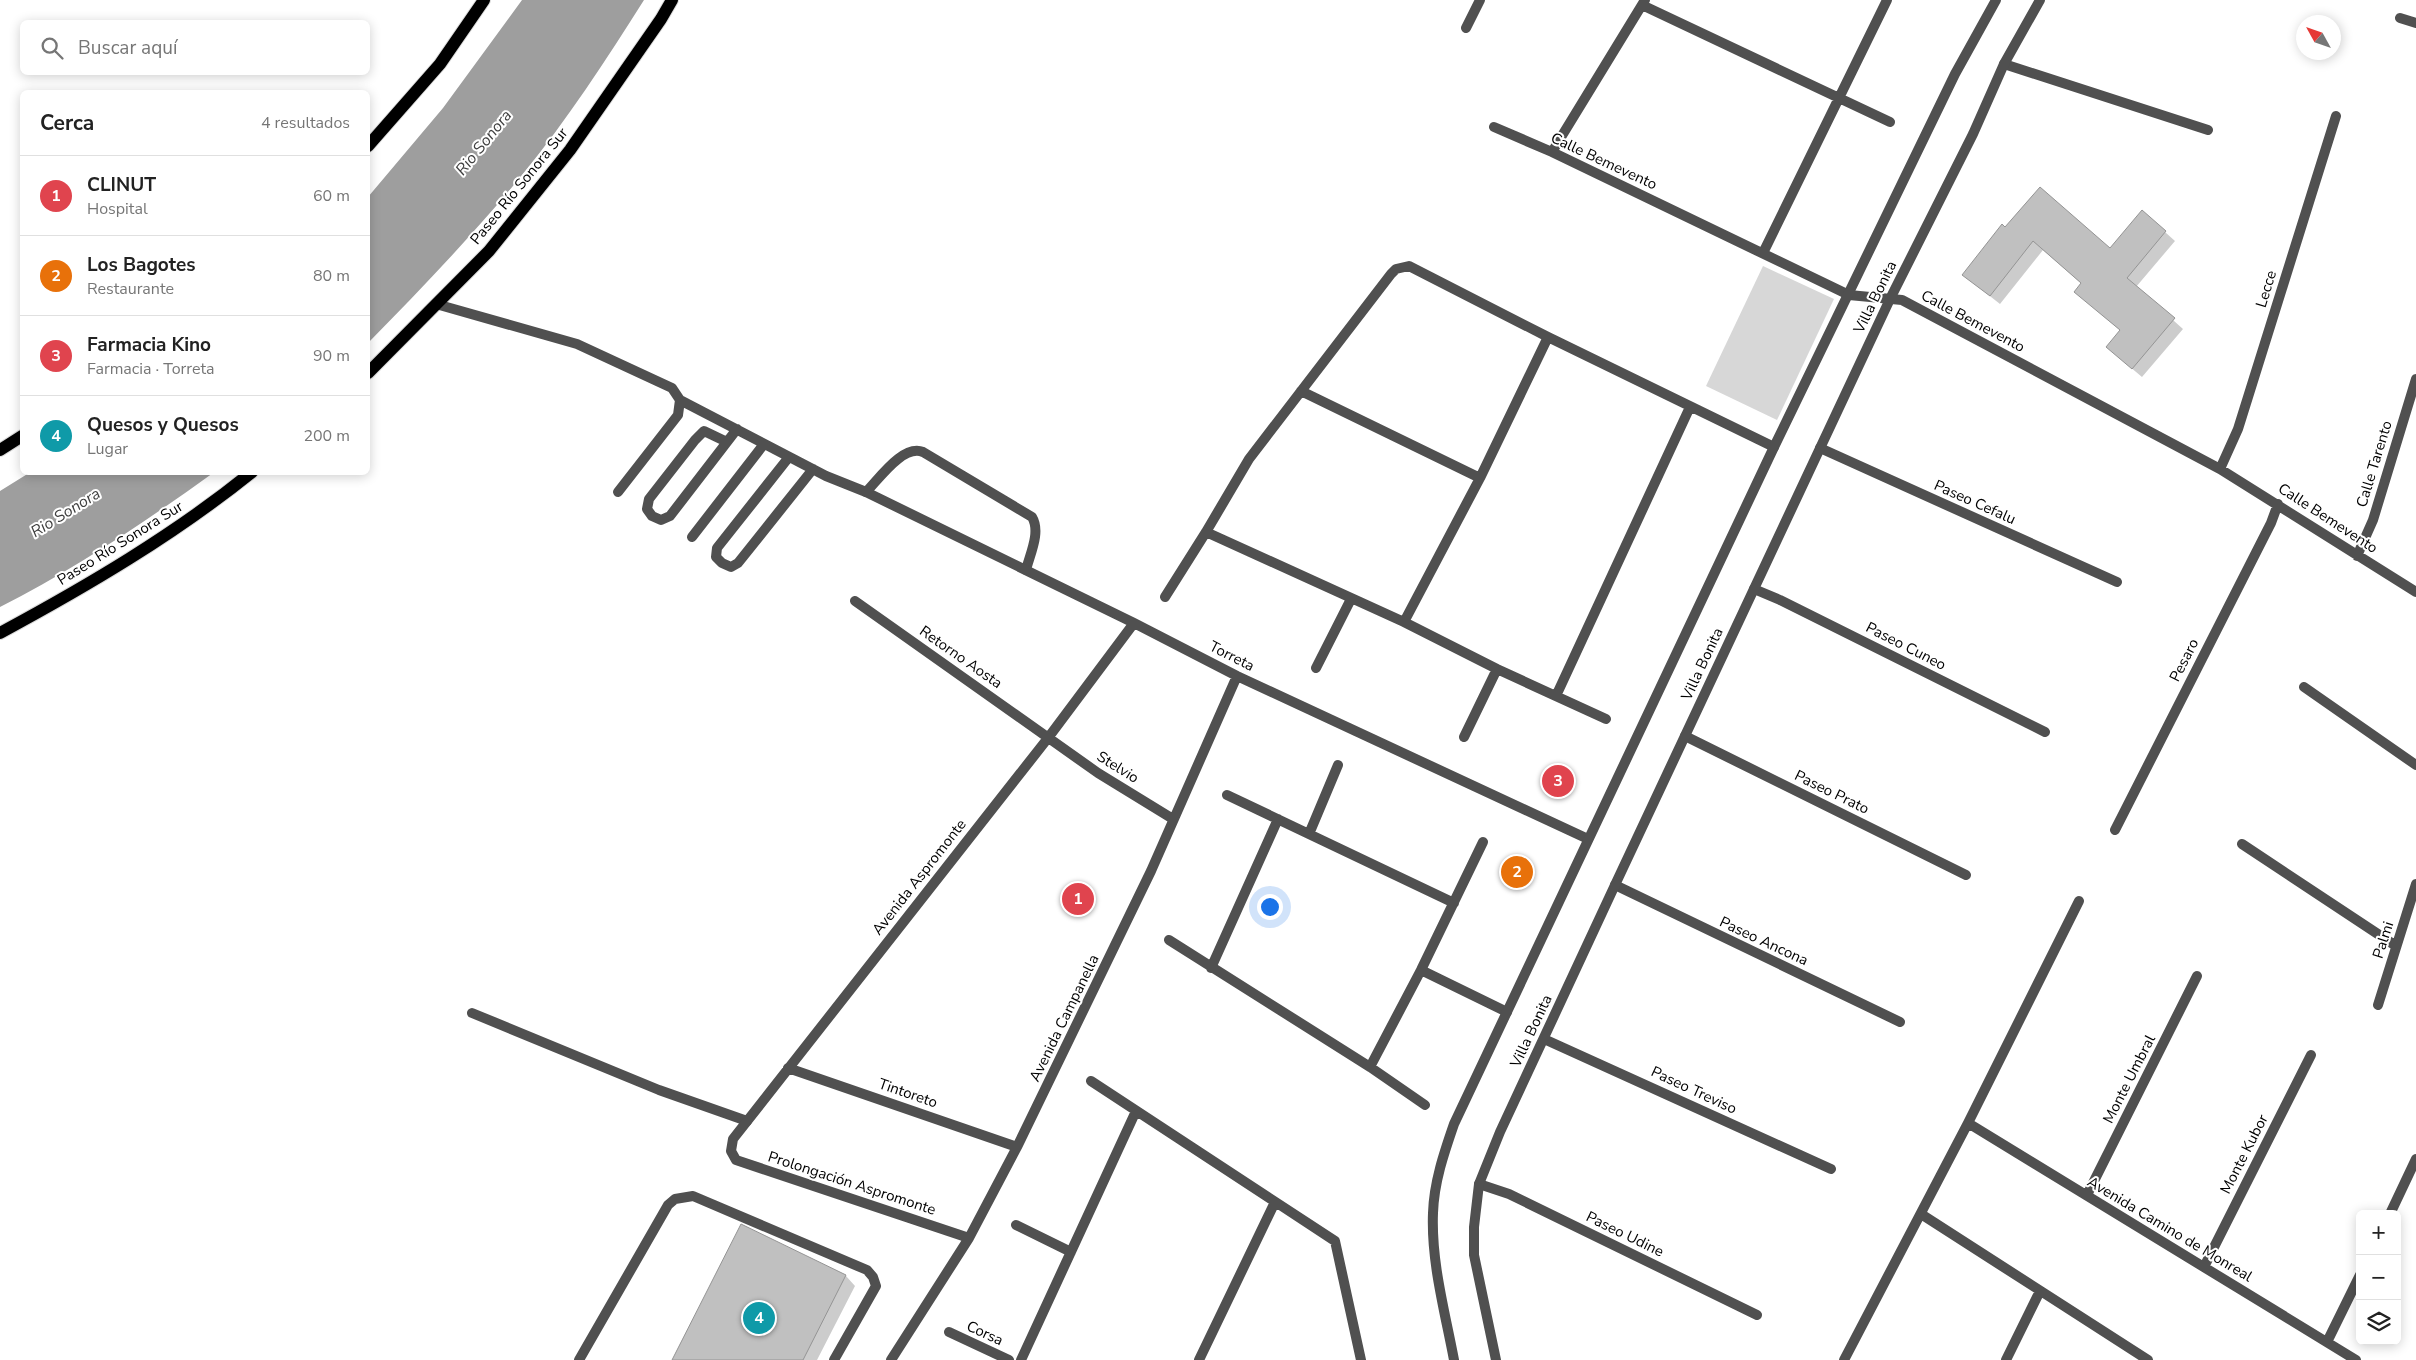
<!DOCTYPE html>
<html lang="es">
<head>
<meta charset="utf-8">
<style>
  body { margin:0; font-family:"Nunito Sans",sans-serif; background:#f2f2f2; color:#222 }
  .controls { position:absolute; right:15px; bottom:15px; display:grid; overflow:hidden; border-radius:8px; box-shadow:0 2px 12px #0003 }
  .controls button { width:45px; height:45px; display:grid; place-items:center; padding:0; border:0; border-bottom:1px solid #e0e0e0; background:#fff; color:#222; font:25px sans-serif }
  .compass { position:absolute; left:2296px; top:15px; width:45px; height:45px; border-radius:50%; background:#fff; box-shadow:0 2px 12px #0003; rotate:310deg }
  .you { position:absolute; left:1269px; top:906px; width:18px; height:18px; margin:-12px; border:4px solid #fff; border-radius:50%; background:#1a73e8; box-shadow:0 0 0 8px #1a73e833 }
  .badge { display:grid; place-items:center; width:32px; height:32px; border-radius:50%; background:#2563eb; color:#fff; font-size:16px; font-weight:700 }
  .pin { position:absolute; translate:-50% -50%; border:2px solid #fff; box-shadow:0 1px 5px #0006 }
  .list { margin:0; padding:0; list-style:none }
  h2 { display:flex; justify-content:space-between; align-items:center; height:65px; margin:0; padding:0 20px; font-size:21px }
  h2 small { font-size:16px; font-weight:400; color:#767676 }
  .list li { display:grid; grid-template-columns:32px 1fr auto; gap:15px; align-items:center; box-sizing:border-box; height:80px; padding:0 20px; border-top:1px solid #e0e0e0 }
  .list b { display:block; font-size:19px; white-space:nowrap }
  .list p { margin:0; font-size:16px; white-space:nowrap; color:#767676 }
  .list em { font-size:16px; font-style:normal; color:#767676 }
  .icon { flex:none; width:28px; height:28px; fill:none; stroke:currentColor; stroke-width:2; stroke-linecap:round; stroke-linejoin:round }
  .map { position:relative; flex:none; width:2416px; height:1360px; overflow:hidden }
  .search { position:absolute; background:#fff; box-shadow:0 2px 12px #0003; left:20px; top:20px; width:350px; height:55px; display:flex; align-items:center; gap:12px; box-sizing:border-box; padding:0 18px; border-radius:8px; color:#767676; font-size:19px }
  .panel { position:absolute; background:#fff; box-shadow:0 2px 12px #0003; left:20px; top:90px; width:350px; height:385px; border-radius:8px }
  .map>svg:first-child { display:block }
  .green { fill:#d7d7d7 }
  .water { fill:#9e9e9e }
  .shadow { fill:#0003 }
  .building { fill:#c0c0c0; stroke:#949494 }
  .lines { fill:none; stroke-linecap:round; stroke-linejoin:round }
  .primary-casing { stroke:#dbdbdb; stroke-width:14 }
  .service { stroke:#505050; stroke-width:10 }
  .minor { stroke:#505050; stroke-width:10 }
  .tertiary { stroke:#505050; stroke-width:10 }
  .primary { stroke:#000; stroke-width:12 }
  .labels { text-anchor:middle; stroke-width:4; stroke-linejoin:round; paint-order:stroke }
  .street-label { font-size:15px; fill:#000; stroke:#fff }
  .water-label { font-size:16px; font-style:italic; fill:#3f3f3f; stroke:#fff }
</style>
</head>
<body>
<div class="map">
<svg width="2416" height="1360" viewBox="0 0 2416 1360">
  <rect width="100%" height="100%" fill="#fff"/>
  <!-- green -->
  <path class="green" d="M1763,266L1834,299L1777,420L1706,386Z"/>
  <!-- water -->
  <path class="water" d="M522,0H644C606,60 567,120 522,175C474,234 421,289 368,343V197L443,108Z
    M29,473V472L213,473C145,522 75,569 0,607V491Z"/>
  <!-- shadow -->
  <path class="shadow" d="M2005,228L2110,250L2165,232L2175,241L2136,287L2183,329L2142,377L2117,356L2121,331L2075,292L2082,284L2043,250L2000,304L1963,275Z
    M1091,895L1094,898L1085,914L1066,903Z
    M742,1226L846,1276L855,1286L817,1360H673Z"/>
  <!-- building -->
  <path class="building" d="M2040,187L2110,248L2142,210L2166,231L2127,278L2175,318L2132,369L2106,347L2120,330L2074,292L2081,283L2033,241L1990,296L1962,275L2002,224L2005,227Z
    M1074,885L1092,894L1082,912L1065,903Z
    M741,1224L846,1275L803,1360H672Z"/>
  <g class="lines">
    <!-- primary casing -->
    <g class="primary-casing">
      <path id="primary" d="M368,146L440,64L484,0
        M368,373L489,251L570,150L661,19L672,0
        M0,450L22,436
        M0,633C87,586 174,535 252,472"/>
    </g>
    <!-- service -->
    <path class="service" d="M436,304L577,344L672,388L680,400L678,415L618,492
      M680,400L826,476L866,492C879,479 903,444 923,452L1032,517C1041,532 1030,554 1026,570
      M727,442L704,431L695,440L649,499L647,509L652,516L661,520L670,516L737,429
      M789,457L717,548L716,557L722,563L731,567L738,563L813,469
      M692,537L764,444
      M472,1013L659,1090L747,1121
      M579,1360L668,1205L675,1199L693,1196L867,1270L873,1277L876,1286L834,1360"/>
    <!-- minor -->
    <path class="minor" d="M1642,5L1890,122
      M2400,18L2416,23
      M1466,28L1480,0
      M2004,64L2208,130
      M1494,127L1552,152L1849,295L1902,300L2220,469L2416,592
      M1552,152L1645,0
      M1763,253L1887,0
      M1301,391L1480,478
      M1820,448L2117,582
      M2220,469L2238,429L2336,116
      M866,492L1134,623L1237,676L1588,839
      M1206,532L1404,622L1497,669L1606,719
      M2357,556L2373,520L2416,379
      M1754,589L1780,600L2045,732
      M1165,597L1206,532L1249,459L1391,274L1396,269L1409,266L1548,337L1774,447
      M855,601L1098,773L1173,819
      M1404,622L1480,478L1548,337
      M1316,668L1351,599
      M2304,687L2416,765
      M1556,696L1690,407
      M1685,736L1966,875
      M1464,737L1497,669
      M1227,795L1454,903
      M2115,830L2271,523L2278,504
      M1309,834L1338,765
      M2242,844L2396,946
      M1615,885L1900,1022
      M1169,940L1370,1067L1425,1105
      M1211,968L1278,819
      M1421,970L1507,1012
      M2378,1005L2416,884
      M1544,1039L1831,1169
      M1370,1067L1421,970L1483,842
      M788,1068L1017,1147
      M1091,1081L1335,1241L1361,1360
      M1968,1123L2356,1360
      M1479,1184L1509,1194L1757,1315
      M2087,1195L2197,976
      M1921,1214L2148,1360
      M2390,1214L2416,1159
      M1016,1225L1071,1252
      M969,1238L736,1160L731,1151L733,1139L1048,738L1134,623
      M2204,1267L2311,1055
      M949,1332L1009,1360
      M2327,1342L2360,1275
      M891,1360L969,1238L1017,1147L1151,871L1237,676
      M1021,1360L1136,1111
      M1199,1360L1275,1202
      M1844,1360L1968,1123L2079,901
      M2006,1360L2040,1291"/>
    <!-- tertiary -->
    <path class="tertiary" d="M1454,1360C1445,1312 1431,1262 1433,1213C1434,1182 1444,1153 1454,1124L1774,447L1955,74L1996,0
      M1496,1360L1474,1255V1227L1479,1184L1500,1132L1615,885L1891,297L1973,134L2004,64L2040,0"/>
    <!-- primary -->
    <use href="#primary" class="primary"/>
  </g>
  <g class="labels">
    <!-- street labels -->
    <g class="street-label">
      <text transform="translate(1604 161) rotate(25)" y="5">Calle Bemevento</text>
      <text transform="translate(519 186) rotate(-51)" y="5">Paseo Río Sonora Sur</text>
      <text transform="translate(2266 289) rotate(-73)" y="5">Lecce</text>
      <text transform="translate(1875 297) rotate(-64)" y="5">Villa Bonita</text>
      <text transform="translate(1973 321) rotate(28)" y="5">Calle Bemevento</text>
      <text transform="translate(2374 464) rotate(-73)" y="5">Calle Tarento</text>
      <text transform="translate(1975 502) rotate(24)" y="5">Paseo Cefalu</text>
      <text transform="translate(2328 518) rotate(33)" y="5">Calle Bemevento</text>
      <text transform="translate(120 543) rotate(-32)" y="5">Paseo Río Sonora Sur</text>
      <text transform="translate(1906 646) rotate(27)" y="5">Paseo Cuneo</text>
      <text transform="translate(1232 656) rotate(27)" y="5">Torreta</text>
      <text transform="translate(961 657) rotate(35)" y="5">Retorno Aosta</text>
      <text transform="translate(2184 660) rotate(-63)" y="5">Pesaro</text>
      <text transform="translate(1702 664) rotate(-65)" y="5">Villa Bonita</text>
      <text transform="translate(1118 767) rotate(32)" y="5">Stelvio</text>
      <text transform="translate(1832 792) rotate(26)" y="5">Paseo Prato</text>
      <text transform="translate(919 877) rotate(-52)" y="5">Avenida Aspromonte</text>
      <text transform="translate(2383 940) rotate(-72)" y="5">Palmi</text>
      <text transform="translate(1764 941) rotate(25)" y="5">Paseo Ancona</text>
      <text transform="translate(1064 1018) rotate(-64)" y="5">Avenida Campanella</text>
      <text transform="translate(1531 1031) rotate(-65)" y="5">Villa Bonita</text>
      <text transform="translate(2129 1079) rotate(-63)" y="5">Monte Umbral</text>
      <text transform="translate(1694 1090) rotate(25)" y="5">Paseo Treviso</text>
      <text transform="translate(908 1093) rotate(19)" y="5">Tintoreto</text>
      <text transform="translate(2244 1154) rotate(-63)" y="5">Monte Kubor</text>
      <text transform="translate(852 1183) rotate(18)" y="5">Prolongación Aspromonte</text>
      <text transform="translate(2170 1229) rotate(31)" y="5">Avenida Camino de Monreal</text>
      <text transform="translate(1625 1234) rotate(26)" y="5">Paseo Udine</text>
      <text transform="translate(985 1333) rotate(25)" y="5">Corsa</text>
    </g>
    <!-- water labels -->
    <g class="water-label">
      <text transform="translate(483 142) rotate(-51)" y="6">Rio Sonora</text>
      <text transform="translate(65 512) rotate(-32)" y="6">Rio Sonora</text>
    </g>
  </g>
</svg>
<div class="controls">
<button>+</button>
<button>−</button>
<button><svg class="icon" aria-label="layers" viewBox="0 0 24 24"><path d="M12 4l9 5-9 5-9-5zM3 14l9 5 9-5"/></svg></button>
</div>
<svg class="compass" viewBox="-18 -18 36 36"><path d="M0-13l5 13h-10z" fill="#e53935"/><path d="M0 13l5-13h-10z" fill="#767676"/></svg>
<div class="you"></div>
<div class="pin badge" style="left:1078px;top:899px;background:#e0444e">1</div>
<div class="pin badge" style="left:1517px;top:872px;background:#e8710a">2</div>
<div class="pin badge" style="left:1558px;top:781px;background:#e0444e">3</div>
<div class="pin badge" style="left:759px;top:1318px;background:#0f9aa8">4</div>
<div class="search"><svg class="icon" aria-label="search" viewBox="0 0 24 24"><circle cx="10" cy="10" r="6"/><path d="M15 15l6 6"/></svg>Buscar aquí</div>
<section class="panel">
<h2>Cerca<small>4 resultados</small></h2>
<ul class="list">
<li><span class="badge" style="background:#e0444e">1</span><div><b>CLINUT</b><p>Hospital</p></div><em>60 m</em></li>
<li><span class="badge" style="background:#e8710a">2</span><div><b>Los Bagotes</b><p>Restaurante</p></div><em>80 m</em></li>
<li><span class="badge" style="background:#e0444e">3</span><div><b>Farmacia Kino</b><p>Farmacia · Torreta</p></div><em>90 m</em></li>
<li><span class="badge" style="background:#0f9aa8">4</span><div><b>Quesos y Quesos</b><p>Lugar</p></div><em>200 m</em></li>
</ul>
</section>
</div>
</body>
</html>
